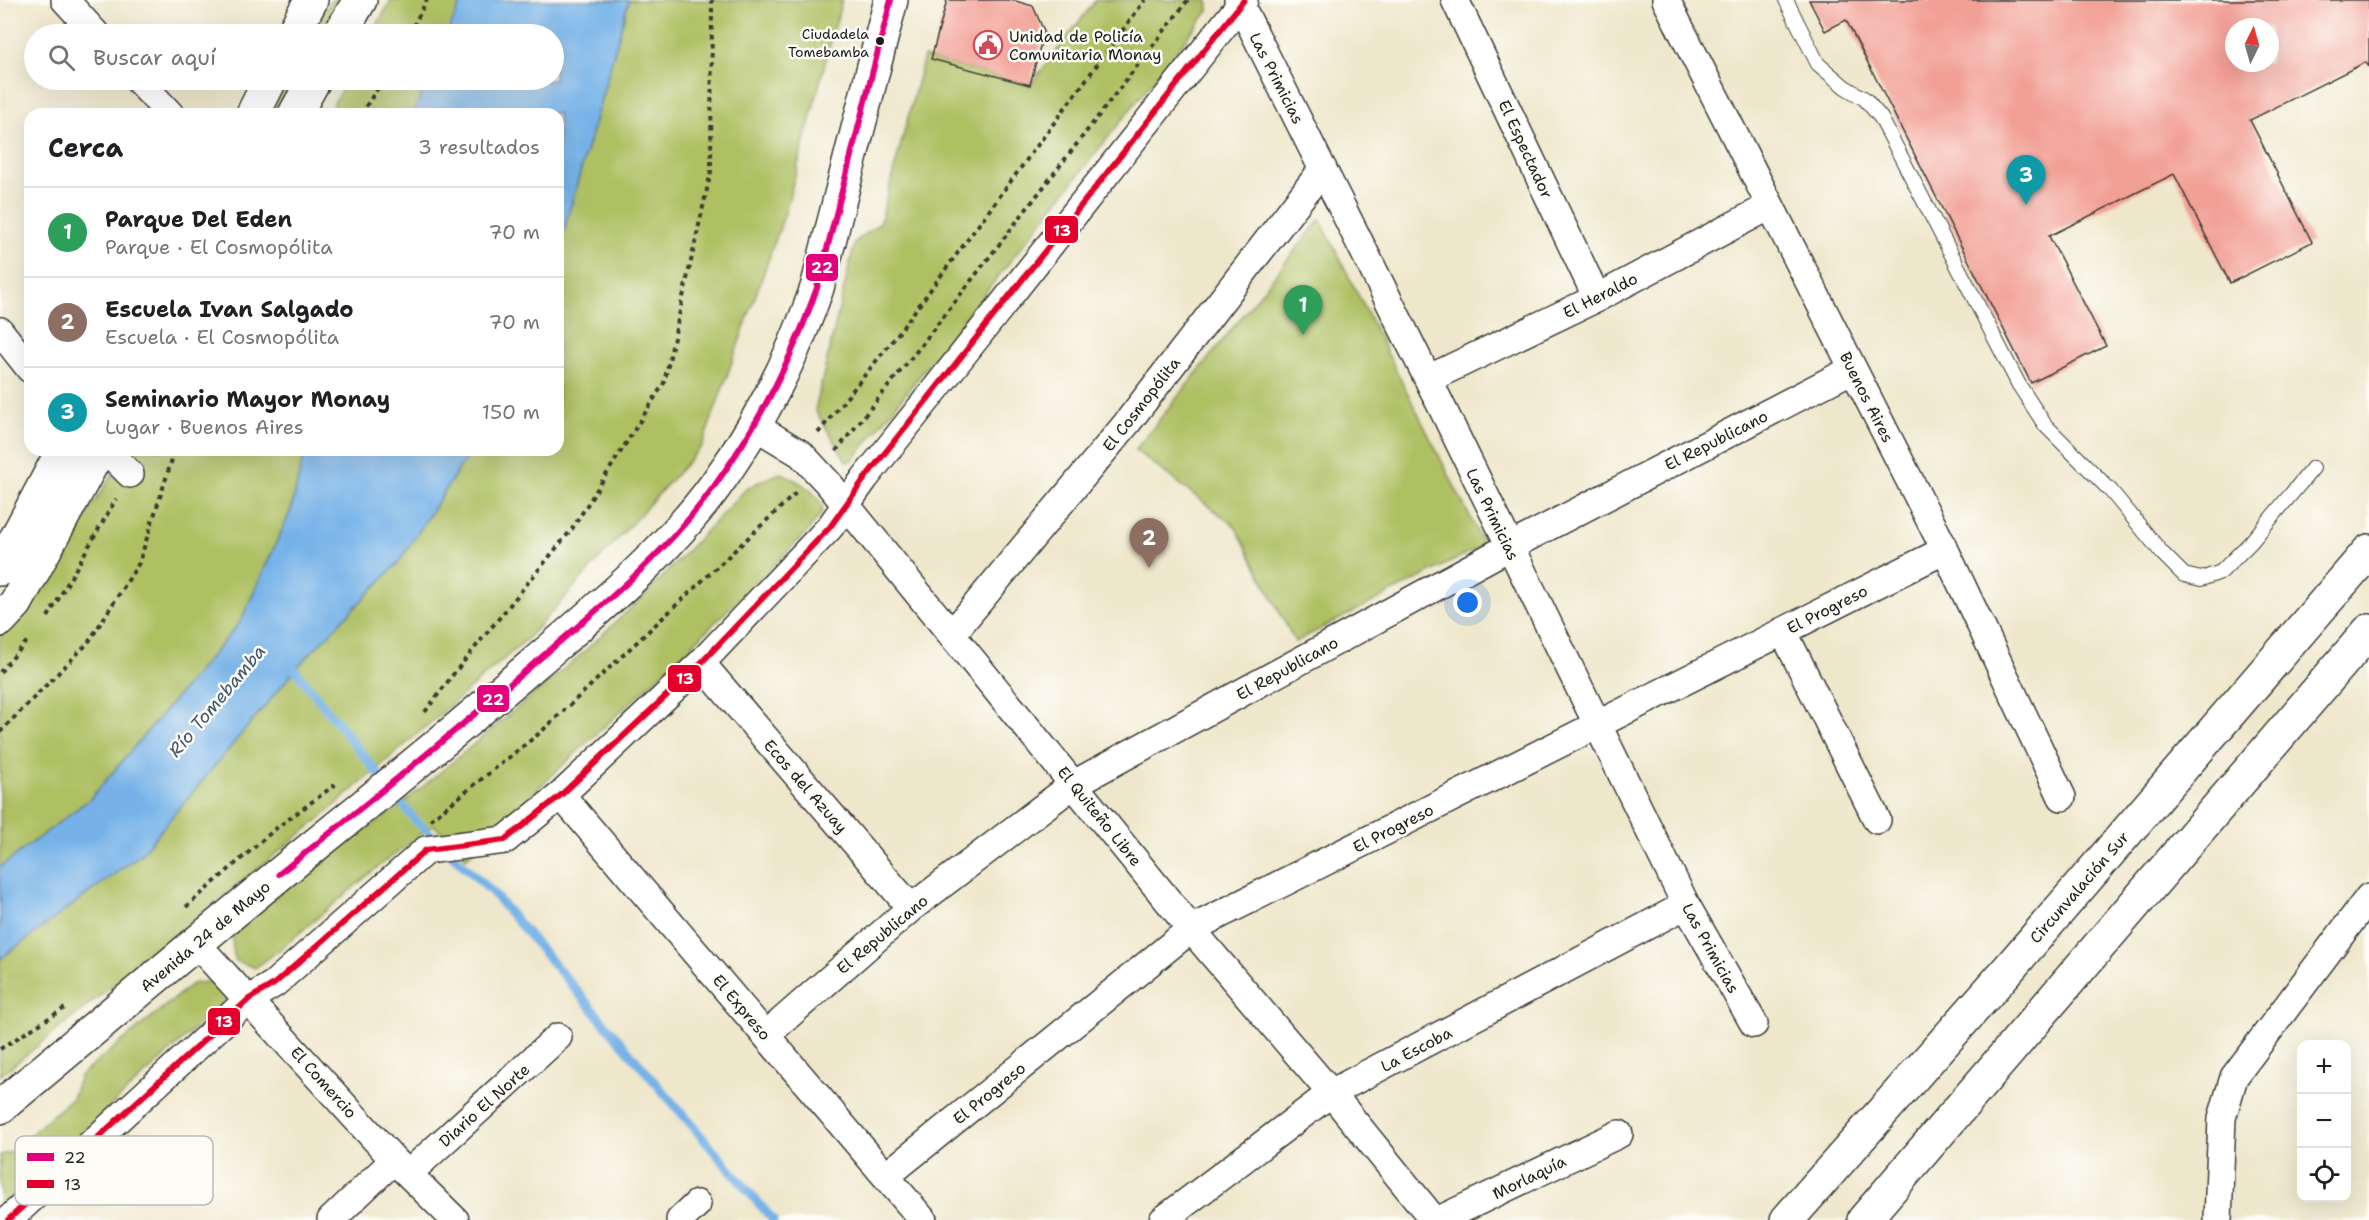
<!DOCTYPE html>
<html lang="es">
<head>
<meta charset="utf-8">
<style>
  body { margin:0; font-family:"Shantell Sans",sans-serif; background:#f6f6f6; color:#202124 }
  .controls { position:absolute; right:18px; bottom:18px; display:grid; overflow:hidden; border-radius:12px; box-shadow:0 6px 24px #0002 }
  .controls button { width:54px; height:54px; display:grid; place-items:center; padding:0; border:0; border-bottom:2px solid #e0e0e0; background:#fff; color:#202124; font:30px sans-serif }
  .compass { position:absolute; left:2225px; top:18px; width:54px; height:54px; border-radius:50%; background:#fff; box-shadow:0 6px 24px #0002; rotate:5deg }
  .you { position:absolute; left:1468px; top:603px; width:21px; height:21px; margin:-15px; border:4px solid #fff; border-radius:50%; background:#1a73e8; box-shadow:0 0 0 9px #1a73e833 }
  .badge { display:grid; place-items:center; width:39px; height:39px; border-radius:50%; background:#d1495b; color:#fff; font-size:20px; font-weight:700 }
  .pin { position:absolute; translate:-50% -50px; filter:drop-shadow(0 2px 3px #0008) }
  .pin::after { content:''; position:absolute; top:32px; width:21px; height:18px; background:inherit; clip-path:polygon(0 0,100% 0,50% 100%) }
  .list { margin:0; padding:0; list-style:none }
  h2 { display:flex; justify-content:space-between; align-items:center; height:78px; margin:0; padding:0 24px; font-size:26px }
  h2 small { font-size:20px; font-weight:400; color:#757577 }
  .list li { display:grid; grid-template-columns:39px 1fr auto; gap:18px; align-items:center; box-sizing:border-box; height:90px; padding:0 24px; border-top:2px solid #e0e0e0 }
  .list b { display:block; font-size:22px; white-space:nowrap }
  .list p { margin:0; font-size:20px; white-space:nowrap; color:#757577 }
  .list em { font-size:20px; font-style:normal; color:#757577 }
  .icon { flex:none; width:33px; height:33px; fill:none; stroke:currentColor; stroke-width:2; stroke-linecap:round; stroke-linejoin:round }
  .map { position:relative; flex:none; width:2369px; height:1220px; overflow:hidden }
  .search { position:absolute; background:#fff; box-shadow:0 6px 24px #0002; left:24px; top:24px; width:540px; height:66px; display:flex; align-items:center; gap:15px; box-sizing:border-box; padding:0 21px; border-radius:33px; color:#757577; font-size:22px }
  .panel { position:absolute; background:#fff; box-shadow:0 6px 24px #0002; left:24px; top:108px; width:540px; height:348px; border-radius:18px }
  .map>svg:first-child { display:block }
  .green { fill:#afc063; stroke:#666e40; stroke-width:1.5 }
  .water { fill:#76b2e8; stroke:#496782; stroke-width:1.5 }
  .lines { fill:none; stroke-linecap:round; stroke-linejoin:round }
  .stream { stroke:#76b2e8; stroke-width:9 }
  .building { fill:#f29f94; fill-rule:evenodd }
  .lane-casing { stroke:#3c3a36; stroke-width:16 }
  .street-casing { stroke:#3c3a36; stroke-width:30 }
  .secondary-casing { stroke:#3c3a36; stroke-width:36 }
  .highway-casing { stroke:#3c3a36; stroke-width:36 }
  .path { stroke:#3c3a36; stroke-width:4; stroke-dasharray:4.5 4.5; stroke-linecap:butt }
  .lane { stroke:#fff; stroke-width:14 }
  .street { stroke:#fff; stroke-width:27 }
  .secondary { stroke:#fff; stroke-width:33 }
  .highway { stroke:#fff; stroke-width:33 }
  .bus-1-casing { stroke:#fdfcf7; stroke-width:10 }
  .bus-2-casing { stroke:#fdfcf7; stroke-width:10 }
  .bus-1 { stroke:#e5007d; stroke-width:6 }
  .bus-2 { stroke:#e4002b; stroke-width:6 }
  .bus-dot { fill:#1c1c1c; stroke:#fdfcf7; stroke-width:2 }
  .labels { text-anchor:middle; stroke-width:5; stroke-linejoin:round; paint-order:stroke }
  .bus-label { font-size:14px; fill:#1c1c1c; stroke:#fdfcf7; text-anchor:end }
  .poi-label { font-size:16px; fill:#1c1c1c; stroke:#fdfcf7; text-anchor:start }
  .street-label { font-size:16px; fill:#1c1c1c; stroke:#fdfcf7 }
  .water-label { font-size:18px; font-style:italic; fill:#40586e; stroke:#fdfcf7 }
  .key { fill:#fdfcf7; stroke:#bab9b5; stroke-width:1.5 }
  .key-label { font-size:16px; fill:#1c1c1c }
  .line-badge { stroke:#fdfcf7; stroke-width:2 }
  .badge-label { font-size:16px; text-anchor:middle; font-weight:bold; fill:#fff }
</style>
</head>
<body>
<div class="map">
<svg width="2369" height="1220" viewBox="0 0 2369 1220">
  <rect width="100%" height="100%" fill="#fdfcf7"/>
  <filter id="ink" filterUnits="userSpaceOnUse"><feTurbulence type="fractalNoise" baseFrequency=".0167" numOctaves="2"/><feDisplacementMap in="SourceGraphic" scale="12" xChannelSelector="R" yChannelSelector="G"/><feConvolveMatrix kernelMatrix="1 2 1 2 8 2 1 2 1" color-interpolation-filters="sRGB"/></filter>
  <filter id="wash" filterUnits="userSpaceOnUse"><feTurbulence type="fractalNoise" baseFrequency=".008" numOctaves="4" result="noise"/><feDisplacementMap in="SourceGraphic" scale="24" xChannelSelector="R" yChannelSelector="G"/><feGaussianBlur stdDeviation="1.35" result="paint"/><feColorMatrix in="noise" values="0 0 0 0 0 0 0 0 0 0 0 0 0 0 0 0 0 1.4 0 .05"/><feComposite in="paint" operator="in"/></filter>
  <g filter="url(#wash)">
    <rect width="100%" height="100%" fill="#efe7cb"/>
    <!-- green -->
    <path class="green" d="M331,0H344L324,34H311Z
      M391,0H462L447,34H372Z
      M629,0H842L785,213L702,446L528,638L318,820L0,1076V959L141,854L300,664L399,562L471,450H558V251Z
      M1096,0H1207L1209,4L1208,11L853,460L847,462L815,410L855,242L880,223L924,57L1030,85Z
      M285,80H299L278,114H265Z
      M347,80H428L413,114H328Z
      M1320,219L1484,545L1295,642L1235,526L1135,450Z
      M128,450H305L291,510L241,621L90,799L0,867V635L25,612Z
      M781,473C793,478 826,496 822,511C820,518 812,525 808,531L684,653L579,750L466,858L434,825L379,866L278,951L255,968L236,961C229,939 232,935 246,918L408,799L577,658L645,595L746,489L760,481Z
      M205,982H213L228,998L0,1208V1155L11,1152L72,1098L80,1076L192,984Z"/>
    <!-- water -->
    <path class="water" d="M462,0H629L558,251V114H413L428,80H554V34H447Z
      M305,450H471L399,562L300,664L141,854L0,959V867L90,799L241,621L291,510Z"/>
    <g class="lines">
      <!-- stream -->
      <path class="stream" d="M288,661L415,820L440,843
        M450,853L492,892L773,1220"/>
    </g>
    <g id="blocks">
      <!-- building -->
      <path class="building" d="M947,0H1012L1033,6L1044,31L1030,85L931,59Z
        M1809,0H2369V67L2366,62L2250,120L2312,242L2230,283L2174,174L2049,236L2106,346L2031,383L1846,20L1825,31ZM2234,27H2270V63H2234Z"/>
    </g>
  </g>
  <g filter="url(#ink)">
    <use href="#blocks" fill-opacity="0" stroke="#3c3a36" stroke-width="1.5"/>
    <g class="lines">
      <!-- lane casing -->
      <g class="lane-casing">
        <path id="lane" d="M1786,0L1818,64L1845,87L1865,99L1881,118L2019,385L2045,425L2111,491L2162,553L2184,575L2201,579L2221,572L2251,542L2313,468"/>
      </g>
      <!-- street casing -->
      <g class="street-casing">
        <path id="street" d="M65,0L96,34
          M1238,0L1428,379L1686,905L1754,1024
          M1455,0L1597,298
          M1666,0L1945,550L2062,797
          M138,80L170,114
          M0,331L30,369
          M1428,379L1597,298L1770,206
          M755,426L801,454L829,484L1191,929L1331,1093L1434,1220
          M106,450L130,474
          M1783,631L1877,820
          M952,634L1127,423L1323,169
          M701,663L911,908
          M561,795L923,1220
          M195,942L394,1160L455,1220
          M766,1035L911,908L1074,784L1509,547L1853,369
          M409,1173L558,1037
          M886,1176L1191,929L1945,550
          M8,1220L249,999L274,984L426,850L505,840L561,795L701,663L830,527L865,478L1244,0
          M331,1220L394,1160
          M680,1220L697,1204
          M1163,1220L1331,1093L1686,905
          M1439,1220L1619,1134
          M2218,1220L2222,1118L2234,1077L2369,897"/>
      </g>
      <!-- secondary casing -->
      <g class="secondary-casing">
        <path id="secondary" d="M293,34L311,0
          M340,34L360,0
          M253,114L270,80
          M295,114L314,80
          M0,569L63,450
          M0,620L16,603L99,450
          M0,1107C103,1022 204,935 308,851C384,790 460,727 535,663C598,609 665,554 715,486C759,425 792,359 817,288L891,0"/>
      </g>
      <!-- highway casing -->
      <g class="highway-casing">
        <path id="highway" d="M1787,1220L2006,972L2369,551
          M1864,1220L2369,631"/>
      </g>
      <!-- path -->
      <path class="path" d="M409,34L427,0
        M361,114L383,80
        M818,433L894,339L1145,0
        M836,451L916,352L1188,0
        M48,617L116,499
        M0,672L29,639
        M425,712L455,672L572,529L664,383L711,171L712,0
        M0,732L88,643L139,563L175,450
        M430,820L541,732L798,491
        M186,907L274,830L336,784
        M0,1049L68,1006"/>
      <!-- lane -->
      <use href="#lane" class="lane"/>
      <!-- street -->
      <use href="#street" class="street"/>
      <!-- secondary -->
      <use href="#secondary" class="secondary"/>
      <!-- highway -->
      <use href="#highway" class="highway"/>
      <!-- bus-1 casing -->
      <g class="bus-1-casing">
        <path id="bus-1" d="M279,874C364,806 449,737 531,666C596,611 666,555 715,485C759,424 792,359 817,288L891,0"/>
      </g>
      <!-- bus-2 casing -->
      <g class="bus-2-casing">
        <path id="bus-2" d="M8,1220L249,999L274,984L426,850L505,840L561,795L701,663L830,527L865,478L1244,0"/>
      </g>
      <!-- bus-1 -->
      <use href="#bus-1" class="bus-1"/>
      <!-- bus-2 -->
      <use href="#bus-2" class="bus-2"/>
    </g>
  </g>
  <!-- icons -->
  <defs>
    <g id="civic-ring" transform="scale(1.5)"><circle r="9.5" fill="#fdfcf7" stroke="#d1495b" stroke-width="1.5"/><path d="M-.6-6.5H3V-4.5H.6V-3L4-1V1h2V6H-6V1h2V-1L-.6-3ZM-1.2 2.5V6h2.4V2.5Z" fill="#d1495b"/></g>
  </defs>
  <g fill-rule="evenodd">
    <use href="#civic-ring" x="988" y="45"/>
  </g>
  <!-- markers -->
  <circle class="bus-dot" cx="880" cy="41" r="5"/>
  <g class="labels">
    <!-- bus labels -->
    <g class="bus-label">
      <text x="869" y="39">Ciudadela<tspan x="869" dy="18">Tomebamba</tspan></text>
    </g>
    <!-- poi labels -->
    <g class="poi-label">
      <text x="1009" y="42">Unidad de Policía<tspan x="1009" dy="18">Comunitaria Monay</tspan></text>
    </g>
    <!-- street labels -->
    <g class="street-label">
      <text transform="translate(1277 78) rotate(63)" y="6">Las Primicias</text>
      <text transform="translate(1526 149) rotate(65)" y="6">El Espectador</text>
      <text transform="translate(1600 295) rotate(-27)" y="6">El Heraldo</text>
      <text transform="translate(1867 397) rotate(63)" y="6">Buenos Aires</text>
      <text transform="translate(1141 404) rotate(-52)" y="6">El Cosmopólita</text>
      <text transform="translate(1716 440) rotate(-27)" y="6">El Republicano</text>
      <text transform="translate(1493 514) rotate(64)" y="6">Las Primicias</text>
      <text transform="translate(1827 609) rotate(-27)" y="6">El Progreso</text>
      <text transform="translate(1287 668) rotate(-29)" y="6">El Republicano</text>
      <text transform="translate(806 786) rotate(49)" y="6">Ecos del Azuay</text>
      <text transform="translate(1100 816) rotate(51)" y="6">El Quiteño Libre</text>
      <text transform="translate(1393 828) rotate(-27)" y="6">El Progreso</text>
      <text transform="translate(2079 887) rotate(-49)" y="6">Circunvalación Sur</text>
      <text transform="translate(882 934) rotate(-40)" y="6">El Republicano</text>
      <text transform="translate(205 936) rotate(-40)" y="6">Avenida 24 de Mayo</text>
      <text transform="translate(1711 948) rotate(61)" y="6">Las Primicias</text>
      <text transform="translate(742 1007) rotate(50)" y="6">El Expreso</text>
      <text transform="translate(1416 1049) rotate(-28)" y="6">La Escoba</text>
      <text transform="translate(324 1082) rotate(48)" y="6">El Comercio</text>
      <text transform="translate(989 1093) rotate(-39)" y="6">El Progreso</text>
      <text transform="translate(484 1105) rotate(-42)" y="6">Diario El Norte</text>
      <text transform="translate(1529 1177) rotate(-26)" y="6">Morlaquía</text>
    </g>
    <!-- water labels -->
    <g class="water-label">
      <text transform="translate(217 701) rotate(-50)" y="6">Río Tomebamba</text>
    </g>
  </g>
  <!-- legend -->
  <rect x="15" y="1136" width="198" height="69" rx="9" class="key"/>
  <rect x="27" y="1153" width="27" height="8" fill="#e5007d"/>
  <rect x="27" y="1180" width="27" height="8" fill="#e4002b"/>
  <g class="key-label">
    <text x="64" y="1163">22</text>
    <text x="64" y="1190">13</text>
  </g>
  <g class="line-badge">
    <rect x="1044" y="215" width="35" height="29" rx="6" fill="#e4002b"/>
    <rect x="805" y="253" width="34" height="29" rx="6" fill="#e5007d"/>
    <rect x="667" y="664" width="35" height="29" rx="6" fill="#e4002b"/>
    <rect x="476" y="684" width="34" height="29" rx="6" fill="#e5007d"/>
    <rect x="207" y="1007" width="34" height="29" rx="6" fill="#e4002b"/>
  </g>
  <g class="badge-label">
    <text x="1062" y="236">13</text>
    <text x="822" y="273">22</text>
    <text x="685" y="684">13</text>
    <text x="493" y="705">22</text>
    <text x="224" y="1027">13</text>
  </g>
</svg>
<div class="controls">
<button>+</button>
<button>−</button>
<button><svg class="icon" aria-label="locate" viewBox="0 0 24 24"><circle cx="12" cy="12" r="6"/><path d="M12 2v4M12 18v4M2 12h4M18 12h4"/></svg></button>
</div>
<svg class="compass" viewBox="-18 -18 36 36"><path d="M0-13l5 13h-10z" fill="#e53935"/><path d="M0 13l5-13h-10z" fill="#757577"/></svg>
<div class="you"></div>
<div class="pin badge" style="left:1303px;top:335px;background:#2e9e5b">1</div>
<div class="pin badge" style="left:1149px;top:568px;background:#8d6e63">2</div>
<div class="pin badge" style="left:2026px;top:205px;background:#0f9aa8">3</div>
<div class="search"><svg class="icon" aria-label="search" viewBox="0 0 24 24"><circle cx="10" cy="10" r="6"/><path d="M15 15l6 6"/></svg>Buscar aquí</div>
<section class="panel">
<h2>Cerca<small>3 resultados</small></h2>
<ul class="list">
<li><span class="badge" style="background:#2e9e5b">1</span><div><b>Parque Del Eden</b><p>Parque · El Cosmopólita</p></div><em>70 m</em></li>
<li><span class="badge" style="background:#8d6e63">2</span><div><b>Escuela Ivan Salgado</b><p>Escuela · El Cosmopólita</p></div><em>70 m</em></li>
<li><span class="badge" style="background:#0f9aa8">3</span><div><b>Seminario Mayor Monay</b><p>Lugar · Buenos Aires</p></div><em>150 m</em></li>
</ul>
</section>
</div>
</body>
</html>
